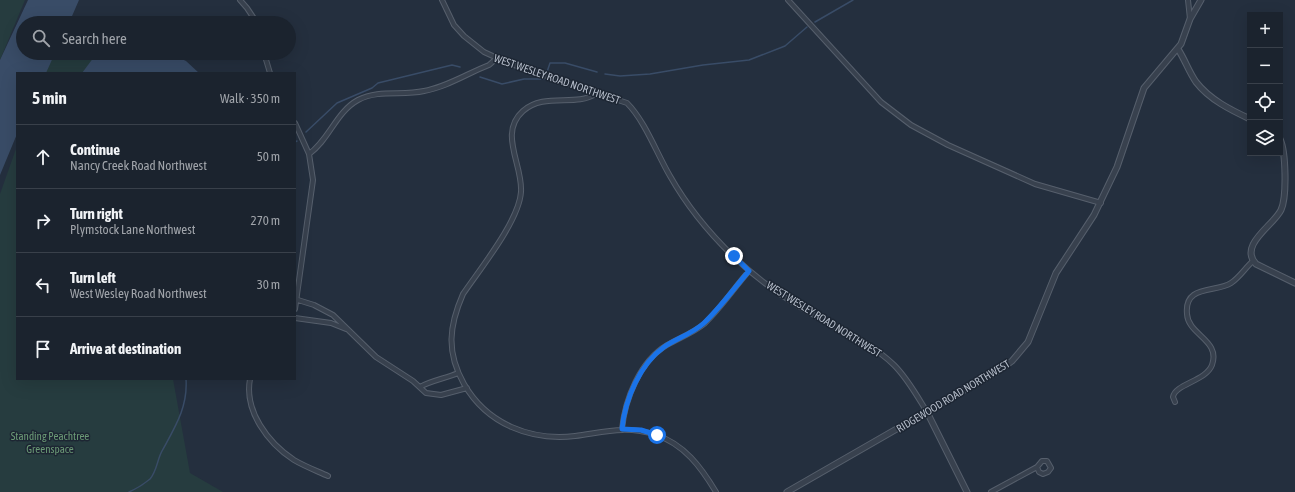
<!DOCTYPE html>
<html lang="en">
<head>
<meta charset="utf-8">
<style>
  body { margin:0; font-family:"Asap Condensed",sans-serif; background:#282f3a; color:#f1f3f6 }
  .controls { position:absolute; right:12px; top:12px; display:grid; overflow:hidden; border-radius:0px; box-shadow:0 4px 16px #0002 }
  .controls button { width:36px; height:36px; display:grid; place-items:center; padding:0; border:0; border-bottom:1px solid #39404a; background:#1b232e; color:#f1f3f6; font:20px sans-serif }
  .stop { position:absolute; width:12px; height:12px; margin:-9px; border:3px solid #1a73e8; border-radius:50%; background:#fff }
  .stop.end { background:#1a73e8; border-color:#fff; box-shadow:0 1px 4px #0008 }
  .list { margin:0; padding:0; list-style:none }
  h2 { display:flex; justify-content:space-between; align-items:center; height:52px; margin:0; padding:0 16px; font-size:17px }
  h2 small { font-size:13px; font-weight:400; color:#a0a4aa }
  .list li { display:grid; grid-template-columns:26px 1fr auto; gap:12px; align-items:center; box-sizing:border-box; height:64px; padding:0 16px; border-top:1px solid #39404a }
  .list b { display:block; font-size:15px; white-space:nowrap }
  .list p { margin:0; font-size:13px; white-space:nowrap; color:#a0a4aa }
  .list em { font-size:13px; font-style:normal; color:#a0a4aa }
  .icon { flex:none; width:22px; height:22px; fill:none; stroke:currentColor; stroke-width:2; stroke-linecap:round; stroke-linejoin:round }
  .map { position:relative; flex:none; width:1295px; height:492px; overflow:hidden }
  .search { position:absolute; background:#1b232e; box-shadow:0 4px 16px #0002; left:16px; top:16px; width:280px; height:44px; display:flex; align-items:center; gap:10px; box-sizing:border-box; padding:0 14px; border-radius:22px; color:#a0a4aa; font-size:15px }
  .panel { position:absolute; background:#1b232e; box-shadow:0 4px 16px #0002; left:16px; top:72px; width:280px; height:308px; border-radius:0px }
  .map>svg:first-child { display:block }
  .green { fill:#263c3f }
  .water { fill:#394c67 }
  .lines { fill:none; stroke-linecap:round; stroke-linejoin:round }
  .stream { stroke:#394c67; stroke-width:1.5 }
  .minor-casing { stroke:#565f6c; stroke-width:6 }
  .tertiary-casing { stroke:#565f6c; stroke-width:7 }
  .minor { stroke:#38414e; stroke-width:4 }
  .tertiary { stroke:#38414e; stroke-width:5 }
  .route { stroke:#1a73e8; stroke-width:5 }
  .labels { text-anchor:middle; stroke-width:3; stroke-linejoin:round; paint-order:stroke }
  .street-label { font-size:11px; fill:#b4bcc9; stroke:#1d2633 }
  .park-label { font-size:11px; fill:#6b9a76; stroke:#1d2633 }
</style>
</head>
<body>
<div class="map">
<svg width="1295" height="492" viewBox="0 0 1295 492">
  <rect width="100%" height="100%" fill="#242f3e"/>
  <!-- green -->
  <path class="green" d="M0,0H25L0,60Z
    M52,53H100L92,73H44Z
    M17,146V379H173L190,473L223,492H0V194Z"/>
  <!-- water -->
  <path class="water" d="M28,0H79L69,23H23V53H55L46,73H17V134L0,175V60Z
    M97,53H169L186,61L199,73H82Z"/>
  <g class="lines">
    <!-- stream -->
    <path class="stream" d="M815,22L853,0
      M547,72L550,63H565L597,72
      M605,74L620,76L650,74L703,65L749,60L785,46L807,27
      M480,77L502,84L524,79H544
      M306,132L337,103L372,88L378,83L452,65L460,67
      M295,142L297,141
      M129,492C136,489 144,484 150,479C157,471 157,460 162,451C175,427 188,407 186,379"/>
    <!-- minor casing -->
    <g class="minor-casing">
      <path id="minor" d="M240,0L247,8L257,23
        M442,0L454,25L464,36L484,52L508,63L627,103C645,121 657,154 670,176C687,206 709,233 734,257C757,279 784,298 812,314C840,330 870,342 894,365C908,379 917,396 927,412
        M788,0L881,102L911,125L948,145L1035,184L1101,203
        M1188,0L1190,19
        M264,53L270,73
        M595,94C576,107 544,92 523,111C498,133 523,165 521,192C519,221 480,269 463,294C449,326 446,352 464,384C487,424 530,441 575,436C605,432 625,425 656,435C684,444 701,467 716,492
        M295,123L309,154L313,180L295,309
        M309,154C329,140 336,112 358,100C379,89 402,96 424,91C447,87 468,73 489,65L497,58
        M298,300L314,305L333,315L376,357L413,381L426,393L441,395L467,388
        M295,318L331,323L346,329
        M250,379C244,411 268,443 294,460C304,466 317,471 328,476
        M420,387C430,381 447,378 458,373
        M1175,402L1173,397C1175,384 1206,381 1212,365C1221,340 1188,335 1187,314C1184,284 1216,293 1231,283C1240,277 1245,268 1253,261
        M622,429C625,399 640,361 667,345C679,338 693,333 704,324C721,308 734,288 749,271
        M991,492L1037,467L1042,461H1047L1051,468L1048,472L1043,474L1039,472L1037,467"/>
    </g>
    <!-- tertiary casing -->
    <g class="tertiary-casing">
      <path id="tertiary" d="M1178,49C1185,60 1189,72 1196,82C1210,100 1231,110 1250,119
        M1280,139C1286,152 1287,197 1281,210C1274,225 1238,245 1256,264L1295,283
        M927,412L967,492
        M787,492L1001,369L1012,361L1028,342L1056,273L1094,215L1117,167L1144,88L1181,44L1190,19L1201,0"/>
    </g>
    <!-- minor -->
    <use href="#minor" class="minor"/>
    <!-- tertiary -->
    <use href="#tertiary" class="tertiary"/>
  </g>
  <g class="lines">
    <!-- route -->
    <path class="route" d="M657,435L641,430L622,429C625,399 640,364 664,347C677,338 692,334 704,323C721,307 734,288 749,271L734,256"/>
  </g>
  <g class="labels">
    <!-- street labels -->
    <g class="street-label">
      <text transform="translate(557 79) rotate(19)" y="4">WEST WESLEY ROAD NORTHWEST</text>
      <text transform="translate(824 319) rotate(32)" y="4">WEST WESLEY ROAD NORTHWEST</text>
      <text transform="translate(953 396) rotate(-31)" y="4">RIDGEWOOD ROAD NORTHWEST</text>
    </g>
    <!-- park labels -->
    <g class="park-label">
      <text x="50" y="440">Standing Peachtree<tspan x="50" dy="13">Greenspace</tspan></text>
    </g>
  </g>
</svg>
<div class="controls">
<button>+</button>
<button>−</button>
<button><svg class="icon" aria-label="locate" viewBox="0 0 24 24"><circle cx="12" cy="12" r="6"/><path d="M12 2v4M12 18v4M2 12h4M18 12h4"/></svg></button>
<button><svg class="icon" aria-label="layers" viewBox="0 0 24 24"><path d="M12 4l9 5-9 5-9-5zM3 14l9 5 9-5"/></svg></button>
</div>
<div class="stop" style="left:657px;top:435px"></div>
<div class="stop end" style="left:734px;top:256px"></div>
<div class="search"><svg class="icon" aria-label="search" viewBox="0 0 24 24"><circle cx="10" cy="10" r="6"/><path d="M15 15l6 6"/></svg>Search here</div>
<section class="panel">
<h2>5 min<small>Walk · 350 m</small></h2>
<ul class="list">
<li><svg class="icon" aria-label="ahead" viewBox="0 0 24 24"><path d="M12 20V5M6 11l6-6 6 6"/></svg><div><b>Continue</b><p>Nancy Creek Road Northwest</p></div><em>50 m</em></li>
<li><svg class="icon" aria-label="right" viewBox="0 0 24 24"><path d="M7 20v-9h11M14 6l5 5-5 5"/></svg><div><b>Turn right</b><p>Plymstock Lane Northwest</p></div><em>270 m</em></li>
<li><svg class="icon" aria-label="left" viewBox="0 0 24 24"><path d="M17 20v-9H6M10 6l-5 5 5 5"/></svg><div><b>Turn left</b><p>West Wesley Road Northwest</p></div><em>30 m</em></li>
<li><svg class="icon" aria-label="arrive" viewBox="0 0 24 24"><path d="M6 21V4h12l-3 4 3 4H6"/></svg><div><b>Arrive at destination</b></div></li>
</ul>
</section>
</div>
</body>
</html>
